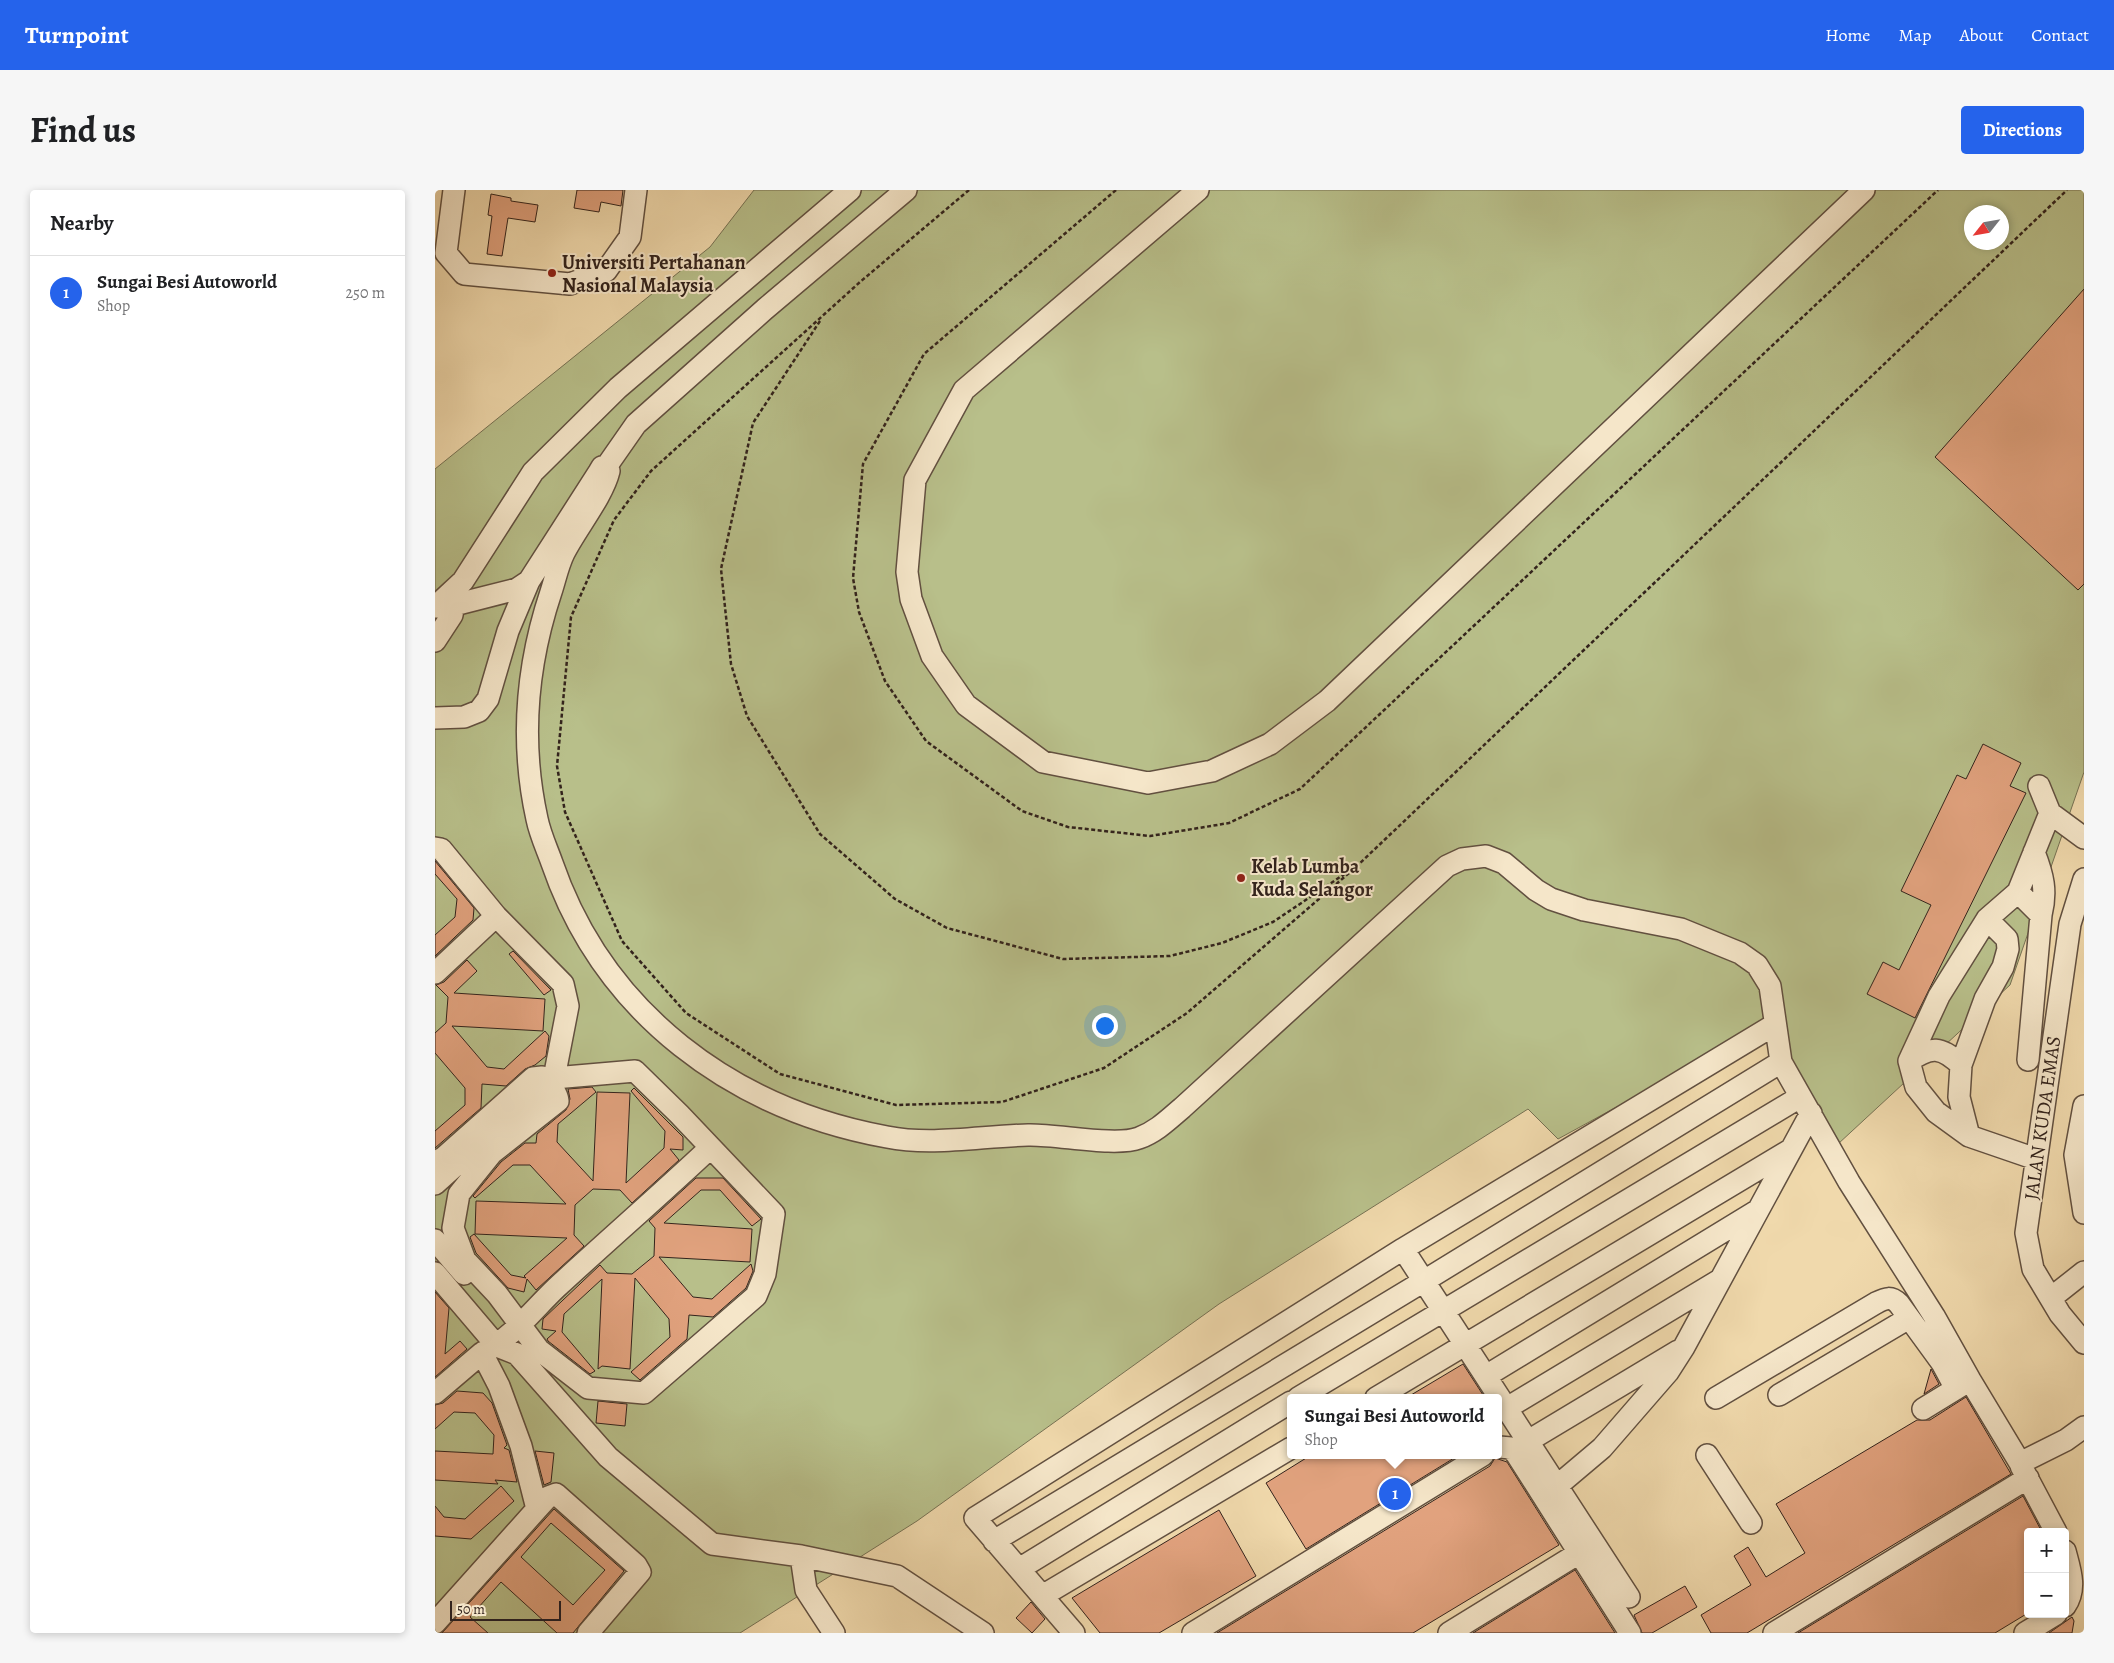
<!DOCTYPE html>
<html lang="en">
<head>
<meta charset="utf-8">
<style>
  body { margin:0; font-family:Alegreya,serif; background:#f6f6f6; color:#202124 }
  .controls { position:absolute; right:15px; bottom:15px; display:grid; overflow:hidden; border-radius:5px; box-shadow:0 2px 8px #0003 }
  .controls button { width:45px; height:45px; display:grid; place-items:center; padding:0; border:0; border-bottom:1px solid #e0e0e0; background:#fff; color:#202124; font:25px sans-serif }
  .compass { position:absolute; left:1529px; top:15px; width:45px; height:45px; border-radius:50%; background:#fff; box-shadow:0 2px 8px #0003; rotate:239deg }
  .scale { position:absolute; left:15px; bottom:12px; width:111px; box-sizing:border-box; padding-left:5px; border:2px solid #33231c; border-top:0; font-size:14px; line-height:18px; white-space:nowrap; color:#33231c; -webkit-text-stroke:4px #f5e6c9; paint-order:stroke }
  .you { position:absolute; left:669px; top:835px; width:18px; height:18px; margin:-12px; border:4px solid #fff; border-radius:50%; background:#1a73e8; box-shadow:0 0 0 8px #1a73e833 }
  .badge { display:grid; place-items:center; width:32px; height:32px; border-radius:50%; background:#2563eb; color:#fff; font-size:16px; font-weight:700 }
  .pin { position:absolute; translate:-50% -50%; border:2px solid #fff; box-shadow:0 1px 5px #0006 }
  .popup { position:absolute; left:852px; top:1204px; width:215px; height:65px; box-sizing:border-box; display:grid; place-content:center; border-radius:5px; background:#fff; filter:drop-shadow(0 1px 4px #0005); font-size:16px; white-space:nowrap; color:#757577 }
  .popup b { font-size:19px; color:#202124 }
  .popup::after { content:''; position:absolute; left:50%; top:100%; margin-left:-10px; border:10px solid transparent; border-top-color:#fff }
  .list { margin:0; padding:0; list-style:none }
  h2 { display:flex; justify-content:space-between; align-items:center; height:65px; margin:0; padding:0 20px; font-size:21px }
  h2 small { font-size:16px; font-weight:400; color:#757577 }
  .list li { display:grid; grid-template-columns:32px 1fr auto; gap:15px; align-items:center; box-sizing:border-box; height:75px; padding:0 20px; border-top:1px solid #e0e0e0 }
  .list b { display:block; font-size:19px; white-space:nowrap }
  .list p { margin:0; font-size:16px; white-space:nowrap; color:#757577 }
  .list em { font-size:16px; font-style:normal; color:#757577 }
  .map { position:relative; flex:none; width:1649px; height:1443px; overflow:hidden; border-radius:5px }
  header { display:flex; align-items:center; gap:30px; box-sizing:border-box; height:70px; padding:0 25px; background:#2563eb; color:#fff }
  header strong { font-size:24px }
  nav { display:flex; gap:28px; margin-inline-start:auto; font-size:18px }
  .intro { display:flex; align-items:center; justify-content:space-between; box-sizing:border-box; height:120px; padding:0 30px }
  h1 { margin:0; font-size:35px }
  .button { padding:12px 22px; border-radius:5px; background:#2563eb; color:#fff; font-size:18px; font-weight:700 }
  main { display:flex; gap:30px; padding:0 30px }
  aside { flex:1; background:#fff; border-radius:5px; box-shadow:0 2px 8px #0003 }
  .map>svg:first-child { display:block }
  .green { fill:#b8bf8a; stroke:#767153; fill-rule:evenodd }
  .building { fill:#e1a27e; stroke:#33231c; fill-rule:evenodd }
  .lines { fill:none; stroke-linecap:round; stroke-linejoin:round }
  .minor-casing { stroke:#625040; stroke-width:24 }
  .path { stroke:#33231c; stroke-width:2.5; stroke-dasharray:4 2.5; stroke-linecap:butt }
  .minor { stroke:#f5e6c9; stroke-width:21 }
  .poi-dot { fill:#8f2418; stroke:#f5e6c9; stroke-width:2 }
  .labels { text-anchor:middle; stroke-width:4; stroke-linejoin:round; paint-order:stroke }
  .poi-label { font-size:20px; font-weight:bold; fill:#33231c; stroke:#f5e6c9; text-anchor:start }
  .street-label { font-size:20px; fill:#33231c; stroke:#f5e6c9 }
</style>
</head>
<body>
<header>
<strong>Turnpoint</strong>
<nav><a>Home</a><a>Map</a><a>About</a><a>Contact</a></nav>
</header>
<div class="intro"><h1>Find us</h1><a class="button">Directions</a></div>
<main>
<aside>
<h2>Nearby<small></small></h2>
<ul class="list">
<li><span class="badge">1</span><div><b>Sungai Besi Autoworld</b><p>Shop</p></div><em>250 m</em></li>
</ul>
</aside>
<div class="map">
<svg width="1649" height="1443" viewBox="0 0 1649 1443">
  <rect width="100%" height="100%" fill="#f0d9ac"/>
  <filter id="stains"><feTurbulence type="fractalNoise" baseFrequency=".004" numOctaves="4"/><feColorMatrix values="0 0 0 0 .2 0 0 0 0 .09 0 0 0 0 .02 0 0 0 .5 -.17"/></filter>
  <radialGradient id="worn" r=".72"><stop offset=".6" stop-color="#630" stop-opacity="0"/><stop offset="1" stop-color="#630" stop-opacity=".3"/></radialGradient>
  <!-- green -->
  <path class="green" d="M319,0H1649V582L1575,795L1403,954L1328,837L1123,949L1093,919L784,1114L482,1331L305,1443H0V279L275,57ZM1536,22H1566V52H1536Z"/>
  <!-- building -->
  <path class="building" d="M142,0H188L186,16L166,12L164,22L139,18Z
    M56,4L76,8V11L103,15L100,32L73,28L67,66L52,64L57,26L53,25Z
    M1649,99V394L1643,400L1500,267Z
    M1548,554L1586,573L1575,596L1591,603L1480,828L1432,804L1448,772L1464,780L1496,715L1466,701L1522,585L1531,589Z
    M0,671L39,718L38,730L0,766V745L20,727L22,709L0,684Z
    M78,761L116,800L109,805L74,764Z
    M32,770L42,781L19,803L110,809L108,841L17,836L52,877L69,879L110,841L114,846L111,866L100,875L90,879L71,896L47,894L46,918L0,958V941L30,915V898L0,863V843L11,833L13,807L1,795L9,792Z
    M157,897L161,902L123,934L122,952L158,991L162,902L195,903L191,993L229,958L230,941L196,901L199,898L248,947V960L235,959L244,970L197,1013L185,1000L158,999L140,1015L139,1045L149,1056L101,1100L92,1089L89,1102L73,1098L41,1063L35,1047L39,1044L76,1085L91,1088L89,1086L132,1048L40,1044L41,1011L131,1014L95,975H78L40,1008L38,1006L66,972L90,953H101L102,944L131,920L135,909L133,899Z
    M261,988H288L326,1029L317,1036L285,1000H266L229,1033L317,1039L315,1072L224,1067L258,1107L277,1109L316,1074L318,1081L311,1098L278,1127L254,1125L252,1149L205,1190L196,1182L235,1147L234,1129L200,1088L195,1179L167,1176L163,1179L167,1089L129,1124L127,1142L160,1181L155,1184L113,1151L112,1149L121,1141L107,1139L108,1129L165,1075L172,1083L197,1084L219,1066L220,1038L214,1031Z
    M0,1102L14,1118L10,1164L25,1151L32,1159L0,1187Z
    M1028,1174L1050,1208H971Z
    M1496,1179L1504,1194L1489,1204Z
    M22,1201L48,1203L57,1213L72,1255L69,1258L74,1260L82,1292L60,1290L63,1294L0,1290V1261L58,1264L59,1245L40,1223L19,1222L0,1239V1215L8,1213Z
    M1531,1207L1576,1284L1312,1443H1276L1266,1425L1316,1395L1299,1366L1313,1357L1331,1387L1370,1363L1341,1314L1482,1230H1495Z
    M163,1211L192,1214L190,1236L161,1233Z
    M100,1261L119,1263L116,1292L109,1295Z
    M876,1265H1024L871,1359L831,1293Z
    M1060,1268L1072,1272L1124,1355L978,1443H782L1055,1276Z
    M66,1296L79,1311L36,1349L0,1346V1316L9,1327L30,1329Z
    M1588,1306L1607,1342H1593V1423L1560,1443H1363Z
    M119,1319L189,1381L138,1443H122L66,1392L35,1427L53,1443H7ZM116,1333L170,1380L138,1415L86,1367Z
    M784,1320L821,1386L724,1443H665L637,1408Z
    M1140,1380L1180,1443H1038Z
    M1250,1396L1262,1417L1217,1443H1207L1199,1425Z
    M596,1412L610,1429L597,1443L581,1428Z
    M1637,1427L1639,1431L1637,1443H1614Z"/>
  <g class="lines">
    <!-- minor casing -->
    <g class="minor-casing">
      <path id="minor" d="M19,0L11,63L29,84L135,94L171,81L195,47L201,0
        M763,0L529,200L480,290L472,382L476,409L497,466L531,515L608,572L713,593L777,581L835,554L892,511L1429,0
        M171,277L201,234L330,119L471,0
        M10,408L19,415L82,399L94,391L164,282L167,277H171L174,281C168,306 141,339 129,363C123,375 120,390 116,402C91,477 85,552 102,629C105,644 112,659 117,673C169,824 298,919 452,947C497,956 547,946 593,945C622,944 680,957 704,948C721,942 734,929 747,918L1012,676L1027,669L1051,666L1069,673L1101,700L1116,709L1149,720L1246,739L1305,763L1322,775L1335,796L1346,872L1414,992L1499,1126L1535,1190L1585,1273L1631,1250L1649,1237
        M0,417L28,391L98,282L183,198L415,0
        M0,451L17,425L21,402
        M0,528L29,527L44,521L53,509L73,441L94,391
        M1615,623L1649,648
        M0,658L6,659L61,726L128,794L133,816L119,888
        M1599,662C1608,685 1612,701 1606,725
        M1649,689L1635,734L1591,1043L1598,1079L1625,1124L1649,1153
        M1583,702L1606,725L1593,870
        M0,783L61,726
        M1474,871C1496,856 1506,856 1526,875
        M1649,916L1640,965L1649,1023
        M1534,946L1524,907L1526,875L1550,809L1568,777L1573,759L1572,749L1552,729
        M1601,969L1534,946L1501,922L1481,897L1474,871L1504,806L1552,729L1583,702L1615,623L1604,596
        M0,972L8,968L98,888L107,887C113,894 122,901 123,911L57,963L24,1004L18,1038L30,1070L62,1104L104,1160L153,1198L209,1203L321,1106L330,1084L339,1024L244,924L200,881L119,888L112,893L0,994
        M0,1050L29,1084
        M968,1059L1339,835
        M0,1083L62,1156L82,1164L173,1267L277,1354L366,1366L462,1386L548,1443
        M1616,1108L1649,1082
        M1051,1186L1320,1022
        M0,1203L47,1163
        M1344,1205L1474,1128
        M863,1208L1365,907
        M941,1208L1355,960
        M1281,1208L1441,1113C1451,1108 1456,1106 1464,1114L1507,1173L1521,1199
        M1072,1218L1283,1091
        M1488,1219L1532,1192
        M1093,1251L1243,1161
        M1064,1257L1076,1258L1082,1265L1195,1443
        M1272,1265L1316,1333
        M1586,1276L1621,1342
        M1122,1296L1167,1258L1233,1182L1249,1157L1376,923
        M102,1319L86,1256L64,1196L47,1163C77,1148 97,1121 121,1098C172,1051 225,1005 275,958
        M559,1351L989,1091L1346,872
        M1630,1361C1635,1380 1642,1399 1630,1416
        M366,1366L371,1400L399,1443
        M584,1379L856,1212
        M607,1406L856,1258
        M0,1433L102,1319L113,1307L121,1304L201,1375L205,1382L153,1443
        M639,1443L540,1328L968,1059L1194,1407
        M758,1443L1048,1265
        M1014,1443L1144,1363
        M1339,1443L1593,1288
        M1590,1443L1621,1424"/>
    </g>
    <!-- path -->
    <path class="path" d="M534,0L425,92L216,281L179,330L136,427L122,576L130,622L187,751L251,823L345,884L461,915L567,912L669,878L752,823L921,677L1632,0
      M681,0L489,164L428,274L418,388L424,422L450,491L491,551L587,621L633,637L715,646L794,633L865,599L1503,0
      M385,131L318,233L286,379L296,474L312,526L385,644L460,709L512,738L628,769L735,766L787,753L838,732L911,683"/>
    <!-- minor -->
    <use href="#minor" class="minor"/>
  </g>
  <!-- markers -->
  <g class="poi-dot">
    <circle cx="117" cy="83" r="5"/>
    <circle cx="806" cy="688" r="5"/>
  </g>
  <g class="labels">
    <!-- poi labels -->
    <g class="poi-label">
      <text x="127" y="79">Universiti Pertahanan<tspan x="127" dy="23">Nasional Malaysia</tspan></text>
      <text x="816" y="683">Kelab Lumba<tspan x="816" dy="23">Kuda Selangor</tspan></text>
    </g>
    <!-- street labels -->
    <g class="street-label">
      <text transform="translate(1607 928) rotate(-82)" y="7">JALAN KUDA EMAS</text>
    </g>
  </g>
  <rect width="100%" height="100%" filter="url(#stains)"/>
  <rect width="100%" height="100%" fill="url(#worn)"/>
</svg>
<div class="controls">
<button>+</button>
<button>−</button>
</div>
<svg class="compass" viewBox="-18 -18 36 36"><path d="M0-13l5 13h-10z" fill="#e53935"/><path d="M0 13l5-13h-10z" fill="#757577"/></svg>
<div class="scale">50 m</div>
<div class="you"></div>
<div class="pin badge" style="left:960px;top:1304px">1</div>
<div class="popup"><b>Sungai Besi Autoworld</b>Shop</div>
</div>
</main>
</body>
</html>
